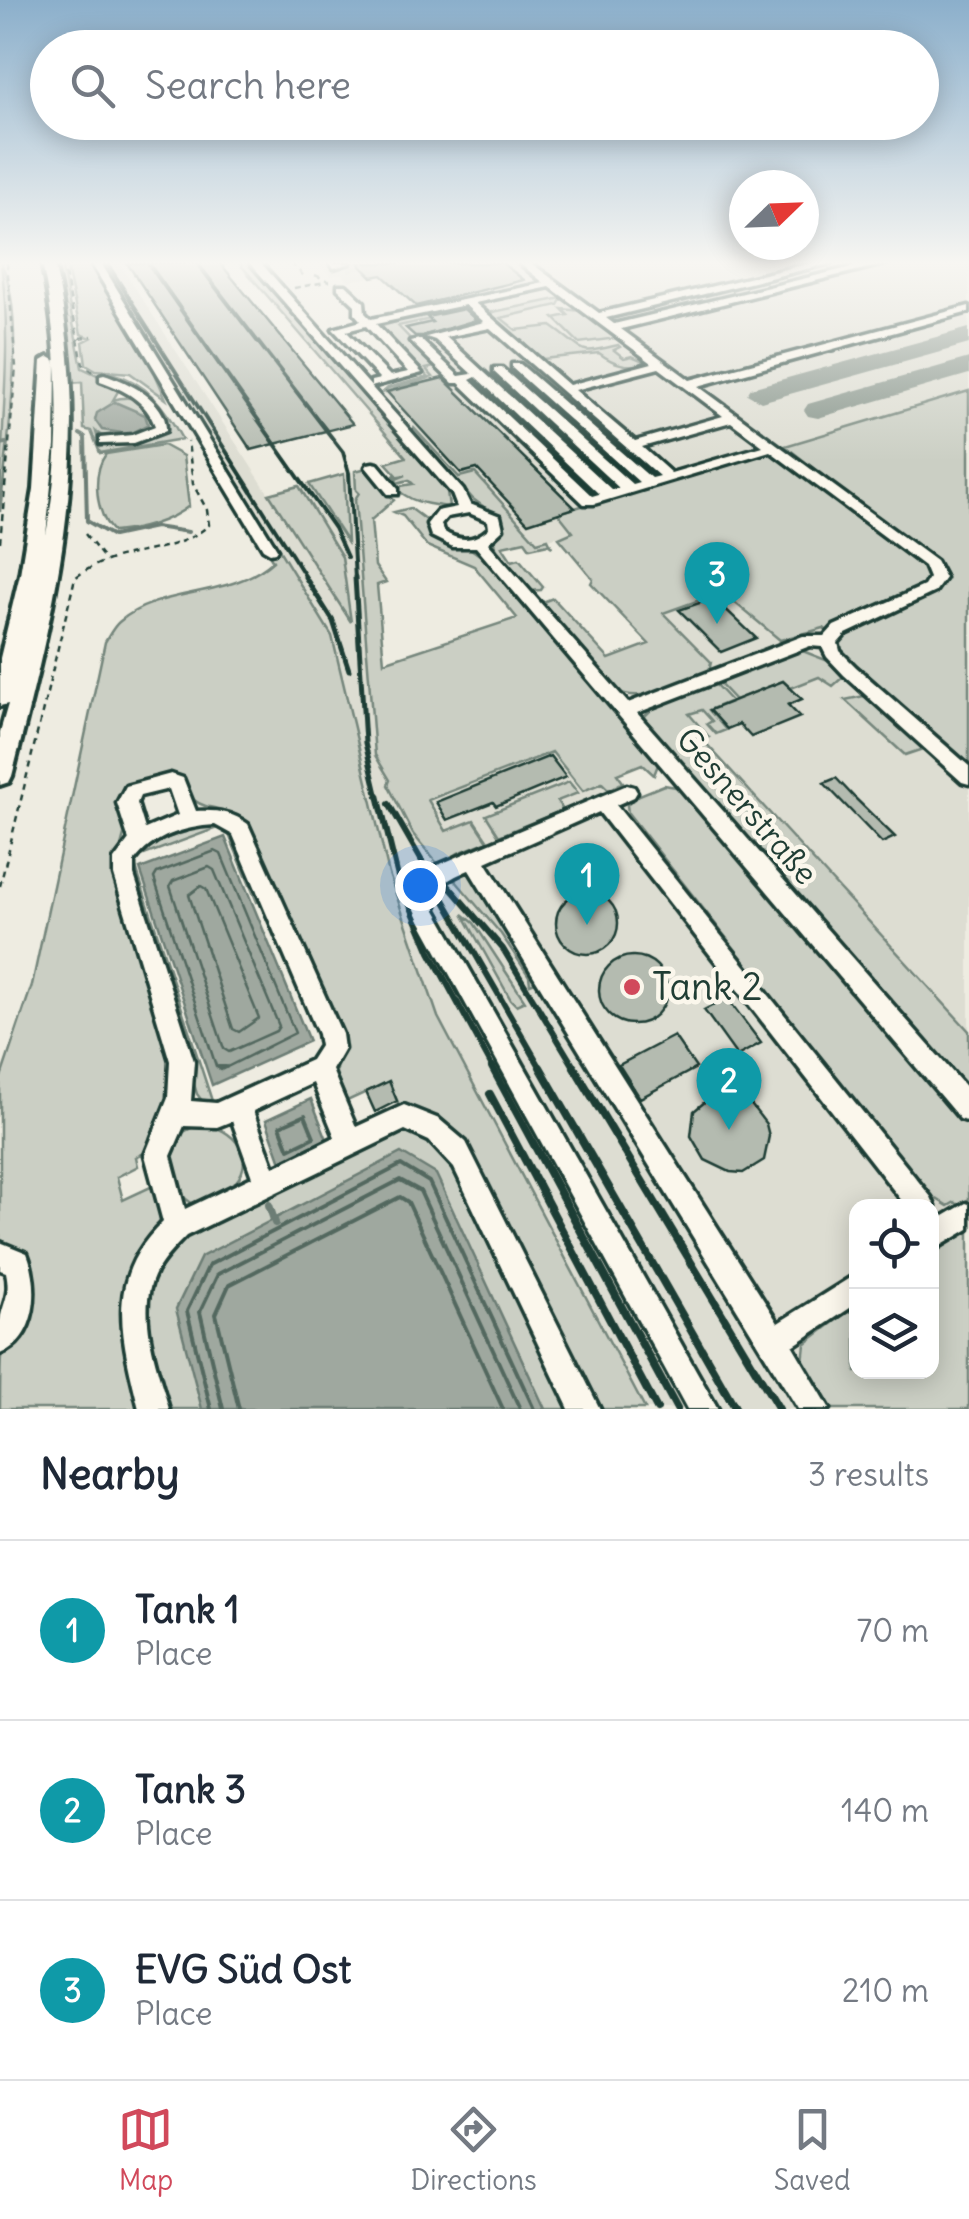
<!DOCTYPE html>
<html lang="en">
<head>
<meta charset="utf-8">
<style>
  body { margin:0; font-family:Delius,sans-serif; background:#f2f2f3; color:#1f2937 }
  .controls { position:absolute; right:30px; bottom:30px; display:grid; overflow:hidden; border-radius:20px; box-shadow:0 5px 25px #0003 }
  .controls button { width:90px; height:90px; display:grid; place-items:center; padding:0; border:0; border-bottom:2px solid #e0e1e3; background:#fff; color:#1f2937; font:50px sans-serif }
  .compass { position:absolute; left:729px; top:170px; width:90px; height:90px; border-radius:50%; background:#fff; box-shadow:0 5px 25px #0003; rotate:67deg }
  .you { position:absolute; left:420px; top:885px; width:35px; height:35px; margin:-25px; border:8px solid #fff; border-radius:50%; background:#1a73e8; box-shadow:0 0 0 15px #1a73e833 }
  .badge { display:grid; place-items:center; width:65px; height:65px; border-radius:50%; background:#d1495b; color:#fff; font-size:32px; font-weight:700 }
  .pin { position:absolute; translate:-50% -82px; filter:drop-shadow(0 2px 5px #0008) }
  .pin::after { content:''; position:absolute; top:52px; width:35px; height:30px; background:inherit; clip-path:polygon(0 0,100% 0,50% 100%) }
  .list { margin:0; padding:0; list-style:none }
  h2 { display:flex; justify-content:space-between; align-items:center; height:130px; margin:0; padding:0 40px; font-size:42px }
  h2 small { font-size:32px; font-weight:400; color:#747a83 }
  .list li { display:grid; grid-template-columns:65px 1fr auto; gap:30px; align-items:center; box-sizing:border-box; height:180px; padding:0 40px; border-top:2px solid #e0e1e3 }
  .list b { display:block; font-size:38px; white-space:nowrap }
  .list p { margin:0; font-size:32px; white-space:nowrap; color:#747a83 }
  .list em { font-size:32px; font-style:normal; color:#747a83 }
  .icon { flex:none; width:55px; height:55px; fill:none; stroke:currentColor; stroke-width:2; stroke-linecap:round; stroke-linejoin:round }
  .map { position:relative; flex:none; width:969px; height:1409px; overflow:hidden }
  .search { position:absolute; background:#fff; box-shadow:0 5px 25px #0003; left:30px; right:30px; top:30px; height:110px; display:flex; align-items:center; gap:25px; box-sizing:border-box; padding:0 35px; border-radius:55px; color:#747a83; font-size:38px }
  .sheet { height:670px; background:#fff }
  nav { display:flex; justify-content:space-around; align-items:center; box-sizing:border-box; height:140px; border-top:2px solid #e0e1e3; background:#fff; font-size:28px; color:#747a83 }
  nav a { display:grid; justify-items:center; gap:5px }
  nav .on { color:#d1495b }
  .map>svg:first-child { display:block }
  .built { fill:#ddddd2 }
  .green { fill:#cbcfc4; stroke:#75867c; stroke-width:2.5 }
  .water { fill:#9fa89f; stroke:#6c7d74; stroke-width:2.5 }
  .lines { fill:none; stroke-linecap:round; stroke-linejoin:round }
  .shore-far1 { stroke:#52685f; stroke-width:2.5 }
  .shore { stroke:#52685f; stroke-width:4 }
  .stream-far1 { stroke:#6c7d74; stroke-width:4 }
  .stream { stroke:#6c7d74; stroke-width:8 }
  .taxiway { fill:#86948a; fill-rule:evenodd }
  .building { fill:#b4bbb0; stroke:#1f3d34; stroke-width:2.5 }
  .minor-tunnel { stroke:#c5c9be; stroke-width:11; stroke-dasharray:11 5; stroke-linecap:butt }
  .minor-casing { stroke:#1f3d34; stroke-width:7 }
  .major-casing { stroke:#1f3d34; stroke-width:8 }
  .path { stroke:#1f3d34; stroke-width:2.5; stroke-dasharray:6 5; stroke-linecap:butt }
  .minor { fill:#fbf7ec; fill-rule:evenodd }
  .major { fill:#fbf7ec; fill-rule:evenodd }
  .rail-far3 { stroke:#1f3d34; stroke-width:4 }
  .rail-far2 { stroke:#1f3d34; stroke-width:5 }
  .rail-far1 { stroke:#1f3d34; stroke-width:6 }
  .rail { stroke:#1f3d34; stroke-width:8 }
  .poi-dot { fill:#d1495b; stroke:#fbf7ec; stroke-width:4 }
  .labels { text-anchor:middle; stroke-width:9; stroke-linejoin:round; paint-order:stroke }
  .street-label { font-size:32px; fill:#1f3d34; stroke:#fbf7ec }
  .near-poi-label { font-size:38px; fill:#1f3d34; stroke:#fbf7ec; text-anchor:start }
</style>
</head>
<body>
<div class="map">
<svg width="969" height="1409" viewBox="0 0 969 1409">
  <rect width="100%" height="100%" fill="#eeece1"/>
  <filter id="ink" filterUnits="userSpaceOnUse"><feTurbulence type="fractalNoise" baseFrequency=".01" numOctaves="2"/><feDisplacementMap in="SourceGraphic" scale="20" xChannelSelector="R" yChannelSelector="G"/><feConvolveMatrix kernelMatrix="1 2 1 2 8 2 1 2 1" color-interpolation-filters="sRGB"/></filter>
  <g filter="url(#ink)">
    <!-- built -->
    <path class="built" d="M1,263L8,340L0,449V264Z
      M93,263H119L269,494L367,468L365,499L379,721L571,722L969,1219V1325L932,1352V1206H856V1372L852,1409H627L367,903L319,638Z
      M318,263H969V1041L650,689L702,666L575,532L538,542L475,473L460,477L382,393L431,379L433,376L391,336L390,322L424,314L382,275L349,281L342,274L331,276Z"/>
    <!-- green -->
    <path class="green" d="M1,263C28,313 6,453 0,512C0,428 13,347 1,263Z
      M61,263L82,368L121,386L113,400C134,393 157,403 159,428C142,440 107,442 96,432L100,446L154,436L165,428C160,401 130,385 106,376L111,373C147,382 165,407 182,439L100,453L91,431L84,429L82,382L72,383L66,322L53,264Z
      M66,263H94L268,549L272,548L270,535L261,529L98,263H103L332,636L389,874L438,1017L645,1409H592L468,1155C449,1132 432,1119 403,1113L388,1082L347,1101L336,1074L337,1034L242,819C229,806 209,812 194,800C184,792 187,780 174,775L132,787L119,801L126,828L117,861L119,880L176,1065L171,1096L150,1136L148,1151L136,1157L138,1166L117,1177L123,1200L157,1184C174,1239 133,1244 126,1292C120,1330 137,1373 145,1409H0C0,1392 0,1360 2,1346C18,1315 50,1291 22,1253L0,1247V1080L32,985L105,642C109,636 113,627 119,622C159,586 232,599 273,561L160,374L156,376L166,399L130,373L96,370L86,364L83,342L91,338L81,334Z
      M239,263H248L447,491L449,507C428,504 410,503 395,487L413,484L409,480L397,483L396,479L406,475L393,477L396,474L386,463L406,457Z
      M562,298L558,305L501,318L516,330L551,326C590,353 576,355 618,345L620,347L614,350L624,358L632,356L648,363C628,368 615,365 599,353L543,359L488,313Z
      M562,309L582,311L617,338L579,343L554,318L568,315Z
      M423,314L431,319L398,326L424,353L421,355L426,354L438,366L426,369L433,377L382,393L388,388L428,377L379,327Z
      M969,391V768L855,668C842,652 840,642 824,628L780,640L722,592L663,613L711,662L709,672C681,682 643,706 615,690L540,603L553,598L609,659L649,644L591,583L593,579L559,538L573,532L558,513L772,450L893,530L785,446Z
      M414,428L459,477L475,473L537,542L548,539L552,547L548,544L530,548L525,541L502,546L512,561L519,559L543,587L541,590L530,591L500,557L494,543L501,530L499,518L473,499L412,431Z
      M163,445L183,456L189,506C169,522 139,530 114,532C96,517 91,474 106,454Z
      M367,468L394,500L371,520L375,566L386,582L377,585L384,662L517,618L474,566L427,546L403,516L394,512L410,508L429,522L436,539L471,549L488,561L659,762L654,775L642,764L617,774L623,782L609,790L602,783L583,791L552,752L428,800L446,831L474,820L488,841L458,853L444,864L436,862L413,834L388,785L390,780L375,755L355,499L359,493L356,490L355,471Z
      M344,474L347,542L309,484Z
      M299,486L342,557L351,622L269,494Z
      M800,650L831,662L843,677L833,686L819,677L791,688L783,681L735,700L718,682Z
      M715,684L731,701L709,710L726,730L716,734L707,724L712,721L702,710L689,714L709,737L703,740L969,1031V1095L648,728L644,717L654,707Z
      M864,696L871,698L923,749L905,755L845,700Z
      M569,782L578,793L557,801L563,810L499,836L486,815Z
      M664,785L682,788L969,1125V1199L959,1206L955,1202L948,1206L927,1193L628,813L627,805L632,798Z
      M213,823C245,825 254,872 265,899L257,902L225,825L133,859L213,1104L206,1106L197,1094L129,868L131,859L161,840Z
      M460,868L470,870L538,981L530,984L529,976L501,934L455,880L453,873Z
      M463,914L474,923L525,1001L516,1005L511,1000Z
      M199,1124C235,1126 261,1161 230,1188C221,1197 205,1200 194,1205L177,1192L172,1155L180,1134Z
      M406,1124L442,1140L580,1409H162L141,1316L159,1252L169,1242Z
      M969,1229V1409H821L802,1372L805,1344L856,1305V1372H932V1255Z"/>
    <!-- water -->
    <path class="water" d="M115,402L145,415L148,424L129,434L102,430L95,420L97,413Z
      M225,837L309,1041L212,1085L140,869Z
      M311,1099L328,1142L282,1165L266,1120Z
      M401,1153L436,1174L545,1409H202L176,1309L201,1257Z"/>
    <g class="lines">
      <!-- shore-far1 -->
      <path class="shore-far1" d="M209,867L214,870L279,1026L276,1031L229,1052L224,1049L170,886L173,881Z
        M201,886L206,889L259,1018L239,1032L233,1029L189,895Z
        M221,1070L216,1066L154,878L157,873L215,851L221,854L295,1033L221,1070"/>
      <!-- shore -->
      <path class="shore" d="M218,1067H226
        M305,1115L314,1137L289,1149L280,1126Z
        M211,1409L187,1311L209,1265L401,1165L429,1182L534,1409
        M223,1409L200,1312L218,1274L400,1180L420,1191L520,1409
        M239,1409L216,1314L229,1285L400,1197L408,1202L503,1409"/>
      <!-- stream-far1 -->
      <path class="stream-far1" d="M80,434L85,437L87,521L113,536L155,527L188,532
        M0,444L6,443"/>
      <!-- stream -->
      <path class="stream" d="M269,1205L275,1223"/>
      <!-- taxiway -->
      <path class="taxiway" d="M969,328V344L761,402L747,394L751,388Z
        M969,358V374L818,418L808,416L804,410L808,404Z"/>
    </g>
    <!-- building -->
    <path class="building" d="M127,263H220L353,424L251,450Z
      M358,263H502L524,280L416,306L382,275L372,277Z
      M464,309L476,320L423,336H415L406,328L432,322L427,317Z
      M443,378L451,386L575,508L528,523L477,469L461,473L387,392Z
      M714,598L756,638L721,652L679,610Z
      M783,681L802,699L788,705L800,717L751,737L739,724L727,729L710,710Z
      M550,756L566,777L496,806L493,802L447,820L436,802Z
      M836,778L854,797L895,837L882,843L824,783Z
      M556 923a31 31 0 1 1 62 0a31 31 0 1 1-62 0Z
      M599 990a34 34 0 1 1 68 0a34 34 0 1 1-68 0Z
      M727,998L761,1043L737,1056L704,1010Z
      M674,1036L696,1068L640,1098L619,1065Z
      M389,1081L397,1101L375,1112L366,1092Z
      M724,1094L749,1102L766,1124L769,1136L764,1160L743,1173L730,1172L705,1160L691,1136L694,1111L712,1096Z"/>
    <g class="lines">
      <!-- minor-tunnel -->
      <path class="minor-tunnel" d="M332,263L345,267L364,263"/>
      <!-- minor casing -->
      <g class="minor-casing">
        <path id="minor" d="M91,263H101L277,549L275,552L270,553L263,549Z
          M250,263H261L463,490L470,504L500,516L503,529L488,543L628,703L803,636H825L834,626L924,586L929,578L924,566L770,451L594,504H584L459,383H453L410,341L420,339L459,376L472,374L435,340L426,337L484,322L465,305L376,324L422,373L371,387V381L380,379L333,329L361,321L355,314V305L338,289V285H346L364,302L365,313L371,319L544,283L519,263H531L599,313L811,263H831L606,318L614,324L869,263H888L621,329L690,380L969,306V312L698,386L936,561L945,578L935,592L846,634L838,643L840,651L856,667L969,766V784L962,782L844,675L827,657L822,647L810,646L637,713L969,1091V1122L960,1119L476,547H453L431,536L427,524L437,511L457,507L452,494ZM550,287L652,363L569,385L475,303ZM366,326L408,372L390,376L346,331ZM490,328L659,476L651,478L520,364H512V368L639,482L632,484L502,368H494V372L619,488L612,490L446,337ZM659,368L723,416L635,441L575,390ZM476,377L599,494L592,496L470,380ZM731,422L763,446L671,473L642,447ZM469,513L488,521L489,528C474,542 459,542 443,531L441,524L447,517Z
          M330,263H350L334,268Z
          M104,374C129,382 168,401 166,431L134,443L100,444V438L132,435L155,426C147,401 123,389 100,381V375Z
          M373,463L378,464L398,488V494H388L366,467L368,464Z
          M171,774L183,778L196,811C216,810 232,812 248,824L342,1034L344,1049L332,1070L356,1127L404,1105L439,1119L466,1142L600,1409H569L454,1168L429,1141L405,1130L186,1236C175,1247 164,1258 156,1272C135,1312 158,1369 169,1409H139C122,1338 103,1279 163,1222L145,1155L168,1098L170,1061L114,875V860L129,840L117,803L126,786ZM169,789L178,815L145,829L137,803L140,796ZM215,825L233,835L318,1034L320,1046L311,1060L216,1103L191,1101L194,1061L134,875V862C153,836 184,827 215,825ZM313,1083L335,1137L274,1167L253,1111ZM232,1121L252,1177L185,1209L171,1156L184,1126L217,1127Z
          M627,785L634,787L637,792L634,797L616,805L931,1197L935,1206L932,1215V1206H906L599,812L486,862L778,1323L856,1274V1304L793,1346L830,1409H798L469,870C448,879 435,885 436,910L718,1409H687L415,911V894L431,868Z
          M966,1203L969,1204V1229L932,1251V1223Z
          M0,1242L27,1253C40,1286 38,1339 0,1354C0,1343 0,1331 0,1321C3,1301 11,1296 6,1272L0,1270Z"/>
      </g>
      <!-- major casing -->
      <g class="major-casing">
        <path id="major" d="M42,263H54C96,446 57,599 12,776L9,782L0,785V732L8,704L0,706V658L20,574L34,489L42,361L49,357L56,361L55,446L46,535C63,443 61,354 42,263Z"/>
      </g>
      <!-- path -->
      <path class="path" d="M63,263L83,364L95,373
        M291,263L305,277
        M315,275L327,280
        M294,288L330,281
        M80,338L92,336
        M85,534L103,557
        M0,542L16,367L7,263
        M0,886L75,578C115,545 170,559 209,525L207,510L193,484L188,441"/>
      <!-- minor -->
      <use href="#minor" class="minor"/>
      <!-- major -->
      <use href="#major" class="major"/>
      <!-- rail-far3 -->
      <path class="rail-far3" d="M107,263L307,579
        M148,263L334,528L347,557
        M197,263L343,452L349,473L355,579"/>
      <!-- rail-far2 -->
      <path class="rail-far2" d="M305,577L333,621L349,670
        M355,577L365,743L378,798"/>
      <!-- rail-far1 -->
      <path class="rail-far1" d="M378,795L398,877L430,952L494,1070
        M389,804L542,1070
        M441,877L503,949L576,1070"/>
      <!-- rail -->
      <path class="rail" d="M492,1067L677,1409
        M540,1067L736,1409
        M574,1067L779,1409
        M490,1094L657,1409"/>
    </g>
  </g>
  <!-- sky -->
  <linearGradient id="sky" x2="0" y2="1"><stop stop-color="#8bafcb"/><stop offset="0.57" stop-color="#f7f6f2"/><stop offset="1" stop-color="#f7f6f2" stop-opacity="0"/></linearGradient>
  <rect width="969" height="461" fill="url(#sky)"/>
  <!-- markers -->
  <circle class="poi-dot" cx="632" cy="987" r="10"/>
  <g class="labels">
    <!-- street labels -->
    <g class="street-label">
      <text transform="translate(747 806) rotate(49)" y="11">Gesnerstraße</text>
    </g>
    <!-- near-poi labels -->
    <g class="near-poi-label">
      <text x="652" y="1000">Tank 2</text>
    </g>
  </g>
</svg>
<div class="controls">
<button><svg class="icon" aria-label="locate" viewBox="0 0 24 24"><circle cx="12" cy="12" r="6"/><path d="M12 2v4M12 18v4M2 12h4M18 12h4"/></svg></button>
<button><svg class="icon" aria-label="layers" viewBox="0 0 24 24"><path d="M12 4l9 5-9 5-9-5zM3 14l9 5 9-5"/></svg></button>
</div>
<svg class="compass" viewBox="-18 -18 36 36"><path d="M0-13l5 13h-10z" fill="#e53935"/><path d="M0 13l5-13h-10z" fill="#747a83"/></svg>
<div class="you"></div>
<div class="pin badge" style="left:587px;top:925px;background:#0f9aa8">1</div>
<div class="pin badge" style="left:729px;top:1130px;background:#0f9aa8">2</div>
<div class="pin badge" style="left:717px;top:624px;background:#0f9aa8">3</div>
<div class="search"><svg class="icon" aria-label="search" viewBox="0 0 24 24"><circle cx="10" cy="10" r="6"/><path d="M15 15l6 6"/></svg>Search here</div>
</div>
<section class="sheet">
<h2>Nearby<small>3 results</small></h2>
<ul class="list">
<li><span class="badge" style="background:#0f9aa8">1</span><div><b>Tank 1</b><p>Place</p></div><em>70 m</em></li>
<li><span class="badge" style="background:#0f9aa8">2</span><div><b>Tank 3</b><p>Place</p></div><em>140 m</em></li>
<li><span class="badge" style="background:#0f9aa8">3</span><div><b>EVG Süd Ost</b><p>Place</p></div><em>210 m</em></li>
</ul>
</section>
<nav>
<a class="on"><svg class="icon" aria-label="map" viewBox="0 0 24 24"><path d="M3 6l6-2 6 2 6-2v14l-6 2-6-2-6 2zM9 4v14M15 6v14"/></svg>Map</a>
<a><svg class="icon" aria-label="directions" viewBox="0 0 24 24"><path d="M12 3l9 9-9 9-9-9zM9 14v-3h6M13 9l2 2-2 2"/></svg>Directions</a>
<a><svg class="icon" aria-label="saved" viewBox="0 0 24 24"><path d="M7 4h10v16l-5-4-5 4z"/></svg>Saved</a>
</nav>
</body>
</html>
